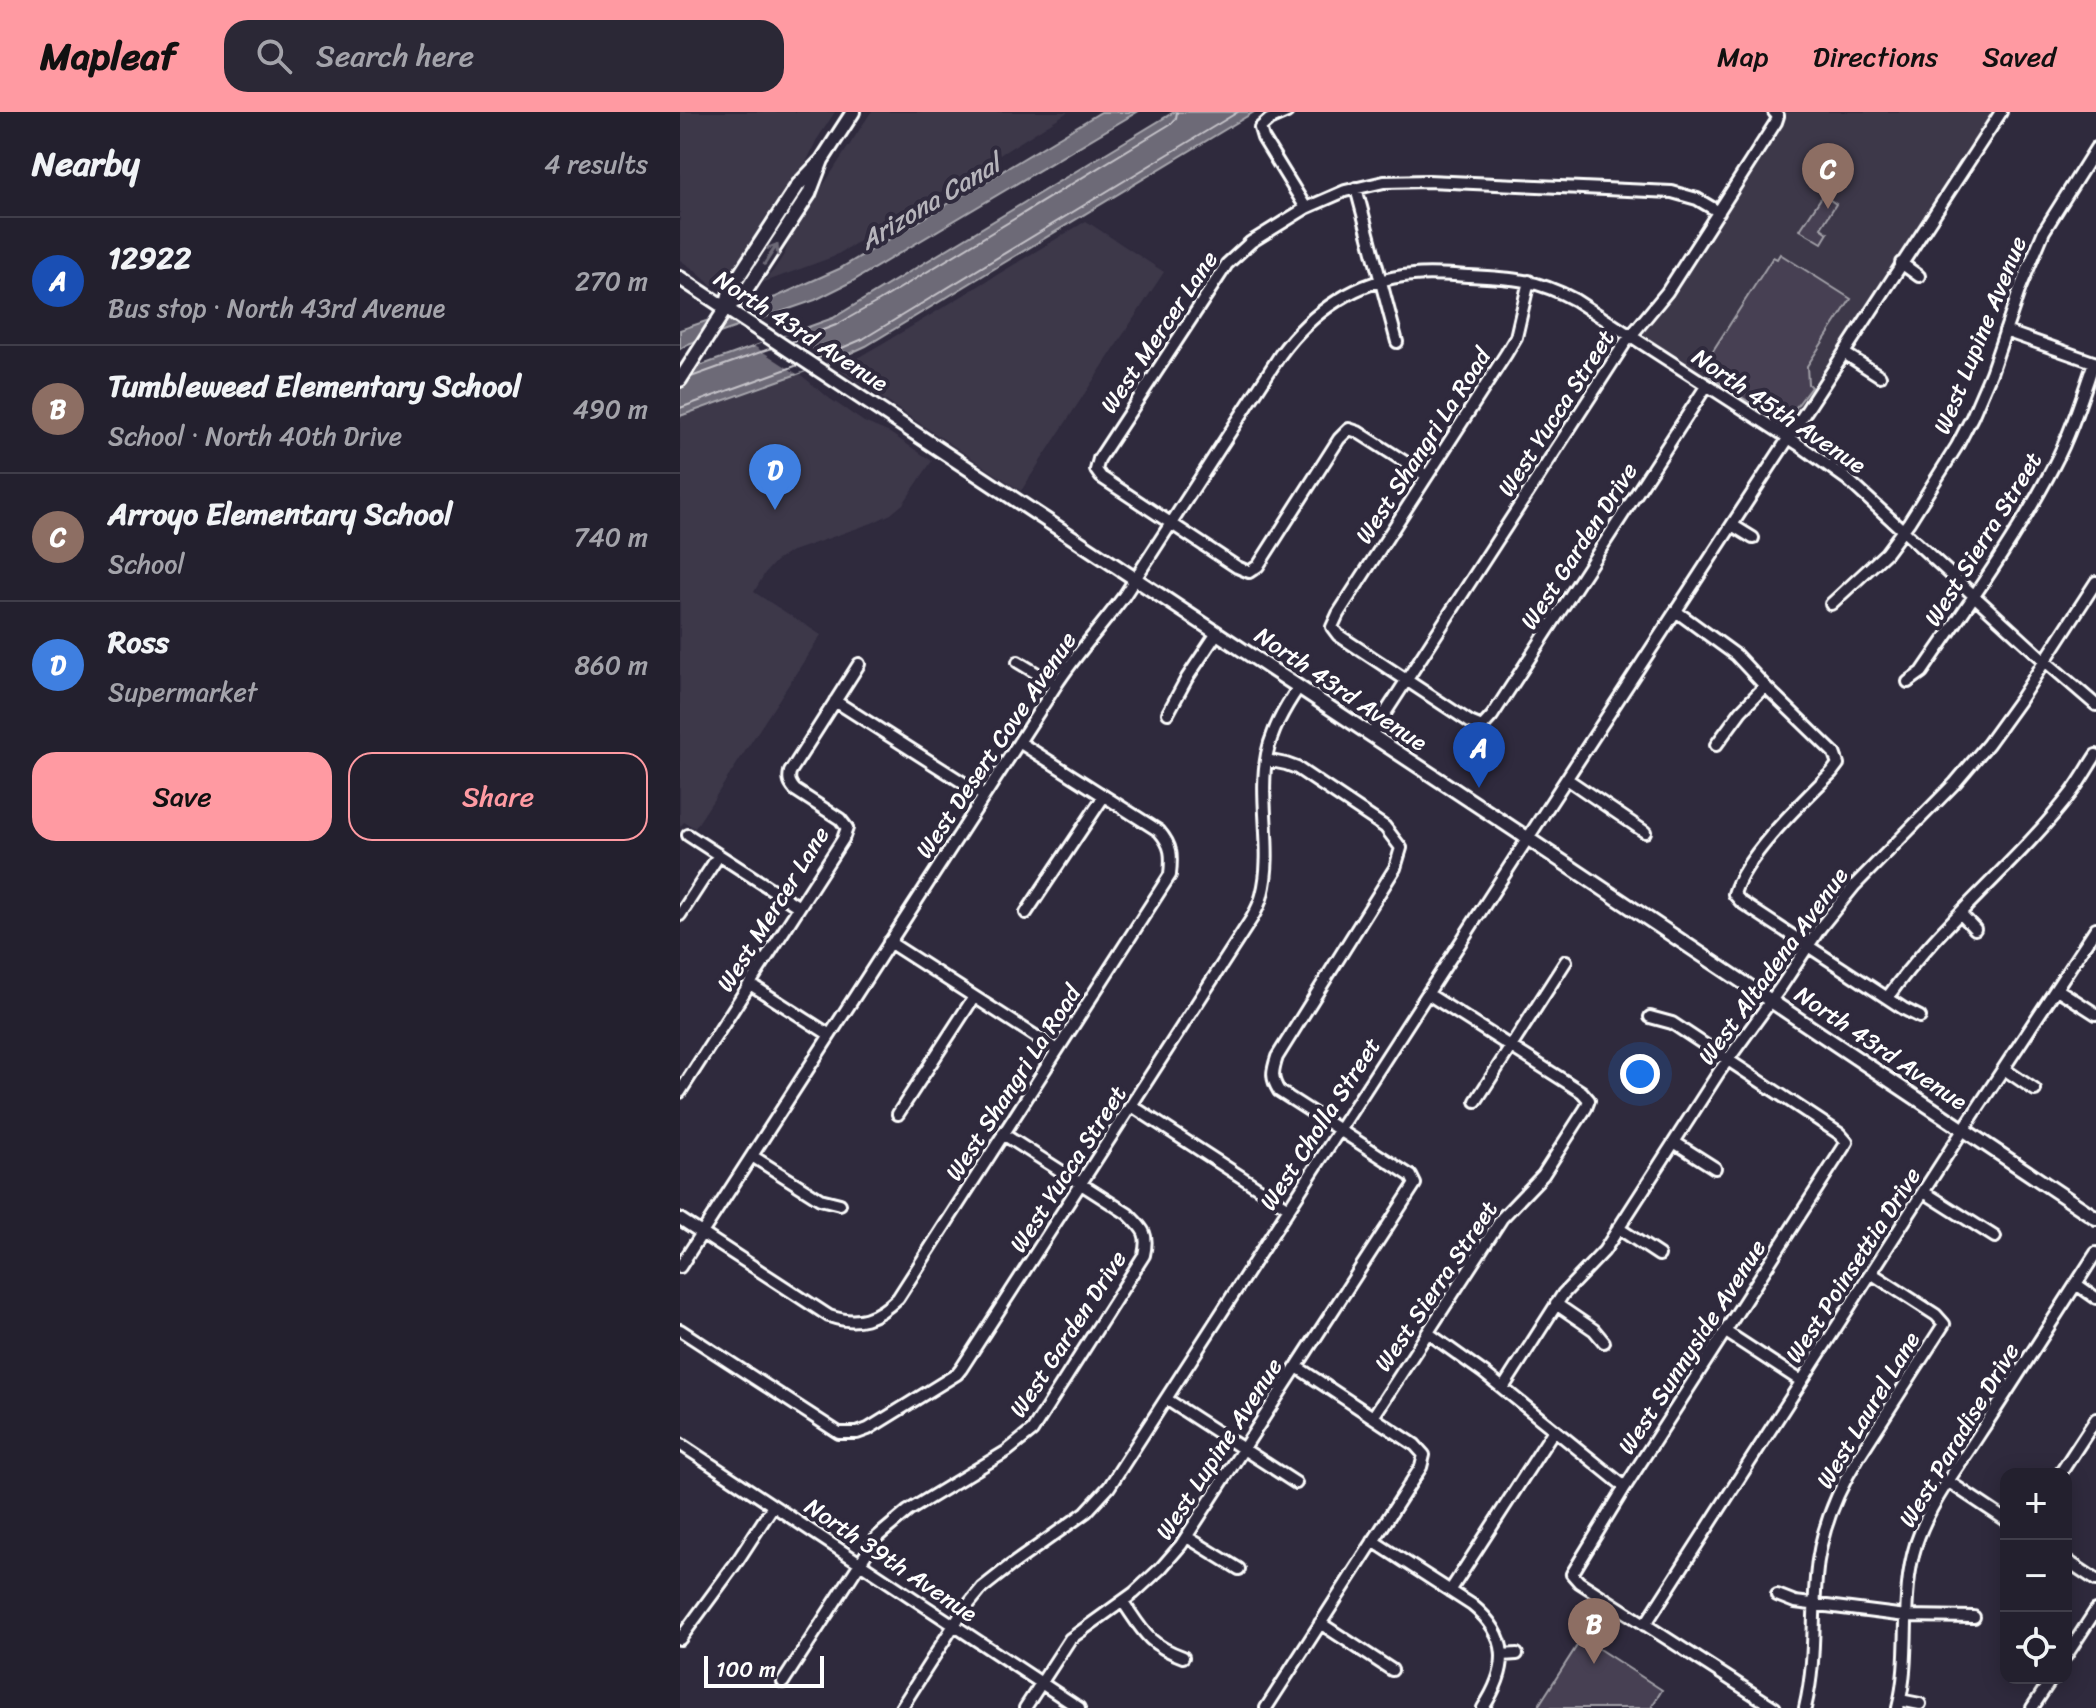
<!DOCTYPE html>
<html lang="en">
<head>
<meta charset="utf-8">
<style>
  body { margin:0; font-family:Sriracha,sans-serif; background:#2b2836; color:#f1f3f6 }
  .controls { position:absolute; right:24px; bottom:24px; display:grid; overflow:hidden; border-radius:16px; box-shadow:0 4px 20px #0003 }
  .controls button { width:72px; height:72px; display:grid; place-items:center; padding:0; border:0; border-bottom:2px solid #403e4a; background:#23202e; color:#f1f3f6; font:40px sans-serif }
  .scale { position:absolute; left:24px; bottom:20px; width:120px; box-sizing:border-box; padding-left:8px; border:4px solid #fff; border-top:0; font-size:22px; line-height:28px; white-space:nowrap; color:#fff; -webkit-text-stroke:6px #2f2a3d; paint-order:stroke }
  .you { position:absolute; left:960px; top:962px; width:28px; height:28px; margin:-20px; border:6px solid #fff; border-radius:50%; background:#1a73e8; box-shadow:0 0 0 12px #1a73e833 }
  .badge { display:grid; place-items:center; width:52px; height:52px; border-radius:50%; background:#ff9aa2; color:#fff; font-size:26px; font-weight:700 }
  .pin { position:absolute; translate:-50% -66px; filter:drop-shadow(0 2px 4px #0008) }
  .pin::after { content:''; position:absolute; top:42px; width:28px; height:24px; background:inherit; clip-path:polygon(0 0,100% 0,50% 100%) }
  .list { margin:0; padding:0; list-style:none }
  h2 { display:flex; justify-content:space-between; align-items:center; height:104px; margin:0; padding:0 32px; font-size:34px }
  h2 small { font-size:26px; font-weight:400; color:#a3a3aa }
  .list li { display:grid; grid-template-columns:52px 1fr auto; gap:24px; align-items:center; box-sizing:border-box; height:128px; padding:0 32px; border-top:2px solid #403e4a }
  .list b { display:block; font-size:30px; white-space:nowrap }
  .list p { margin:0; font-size:26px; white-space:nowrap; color:#a3a3aa }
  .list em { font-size:26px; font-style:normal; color:#a3a3aa }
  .actions { display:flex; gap:16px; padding:24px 32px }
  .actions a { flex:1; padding:18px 0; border:2px solid #ff9aa2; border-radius:24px; text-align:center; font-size:28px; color:#ff9aa2 }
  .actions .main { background:#ff9aa2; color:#111 }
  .icon { flex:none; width:44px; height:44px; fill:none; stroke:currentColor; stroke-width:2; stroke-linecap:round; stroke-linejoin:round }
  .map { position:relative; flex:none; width:1416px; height:1596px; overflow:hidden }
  header { display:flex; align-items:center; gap:48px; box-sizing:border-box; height:112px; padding:0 40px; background:#ff9aa2; color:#111 }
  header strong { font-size:38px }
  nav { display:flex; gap:44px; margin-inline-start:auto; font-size:28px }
  .search { width:560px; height:72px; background:#2b2836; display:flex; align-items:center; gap:20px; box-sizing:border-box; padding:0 28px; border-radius:24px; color:#a3a3aa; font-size:30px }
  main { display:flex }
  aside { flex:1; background:#23202e }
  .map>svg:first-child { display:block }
  .built { fill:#3c3749 }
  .green { fill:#464152; stroke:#a2a0a8; stroke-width:2 }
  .water { fill:#6d6a77; stroke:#a7a6ad; stroke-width:2 }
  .pier { fill:#2f2a3d }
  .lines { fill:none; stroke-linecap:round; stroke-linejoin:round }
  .shore { stroke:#c5c3c9; stroke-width:2 }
  .minor-casing { stroke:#fff; stroke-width:16 }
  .major-casing { stroke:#fff; stroke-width:18 }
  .minor { stroke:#2f2a3d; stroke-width:10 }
  .major { stroke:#2f2a3d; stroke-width:12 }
  .oneway { stroke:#6d6a77 }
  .labels { text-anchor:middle; stroke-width:8; stroke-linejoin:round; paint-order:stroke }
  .street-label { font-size:24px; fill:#fff; stroke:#2f2a3d }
  .water-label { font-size:26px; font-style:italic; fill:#b6b4bb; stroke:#2f2a3d }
</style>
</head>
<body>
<header>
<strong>Mapleaf</strong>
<div class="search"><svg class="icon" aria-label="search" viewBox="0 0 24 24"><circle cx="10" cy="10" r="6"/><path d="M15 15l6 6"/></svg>Search here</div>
<nav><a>Map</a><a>Directions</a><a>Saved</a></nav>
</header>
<main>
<aside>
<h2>Nearby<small>4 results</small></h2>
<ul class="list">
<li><span class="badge" style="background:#1a4fb4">A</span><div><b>12922</b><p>Bus stop · North 43rd Avenue</p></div><em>270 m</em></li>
<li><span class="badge" style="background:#8d6e63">B</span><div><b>Tumbleweed Elementary School</b><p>School · North 40th Drive</p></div><em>490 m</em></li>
<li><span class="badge" style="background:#8d6e63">C</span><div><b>Arroyo Elementary School</b><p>School</p></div><em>740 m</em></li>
<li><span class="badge" style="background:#3f7fe0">D</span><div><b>Ross</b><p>Supermarket</p></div><em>860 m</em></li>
</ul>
<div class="actions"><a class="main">Save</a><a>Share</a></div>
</aside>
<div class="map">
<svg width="1416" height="1596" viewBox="0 0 1416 1596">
  <rect width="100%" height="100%" fill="#2f2a3d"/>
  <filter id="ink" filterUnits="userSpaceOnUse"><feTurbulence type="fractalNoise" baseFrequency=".0125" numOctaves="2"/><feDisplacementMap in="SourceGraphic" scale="16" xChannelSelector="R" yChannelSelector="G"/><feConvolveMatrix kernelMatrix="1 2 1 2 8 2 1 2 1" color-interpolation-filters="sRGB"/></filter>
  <g filter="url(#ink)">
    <!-- built -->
    <path class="built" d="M0,0H155L136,29L126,51L98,87L83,109L74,131L47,173L43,174L31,173L13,157L0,148Z
      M191,0H388L239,94L153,145L82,171L93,159L105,141L110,124Z
      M1106,0H1312L1108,313L1103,314L966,227L963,220L987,188L1106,6Z
      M406,109L484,160L341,379L158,257L229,216Z
      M115,263H121L149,286L184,310L210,321L252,349L223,392L211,402L192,411L110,440L96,449L85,461L74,480L141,523L15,716L4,710L0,715V304Z"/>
    <!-- green -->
    <path class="green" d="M1143,83L1156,92L1141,116L1148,121L1142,131L1120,118Z
      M1100,142L1171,187L1127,254L1128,272L1131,275L1104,311H1101L1028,263L1033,256L1025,251L1093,145L1097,147Z
      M902,1526L982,1578L972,1594L974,1596H857Z"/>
    <!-- water -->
    <path class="water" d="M421,0H457L171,170L135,188L8,232L0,237V218L96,185L159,157Z
      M494,0H574L186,234L151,250L0,304V261L153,206Z"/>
    <!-- pier -->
    <path class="pier" d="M109,222L151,250L117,262L74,234Z"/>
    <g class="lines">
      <!-- shore -->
      <path class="shore" d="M111,230L156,213L199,189L492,11L496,6L497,0
        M136,247L183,227L558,0
        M11,265L92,236
        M0,296L118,253"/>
      <!-- minor casing -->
      <g class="minor-casing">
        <path id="minor" d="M607,0L589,8L580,16L583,26L626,96
          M676,76L717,230
          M1221,151L1239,164
          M849,169L836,225L826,242L658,502L652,515L658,523L790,610L802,615L812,604L1027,273
          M1325,219L1416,251
          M1164,241L1200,264
          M747,364L678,320L669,317L659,327L578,454L569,460L557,455L421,365L416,358L419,347L547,152L571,130L626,96L665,79L704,70L748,69L992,80L1017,87L1039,100
          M1052,413L1073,426
          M1151,492L1206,441L1229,410L1277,334L1292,305L1311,261L1340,176L1364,119L1416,36
          M997,500L1056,543L1085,574L1154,641L1158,652L1152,660C1123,689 1065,744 1054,782L1061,790L1224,897L1240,905
          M338,550L376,573
          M1228,570L1242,560C1287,494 1337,425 1374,353C1391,321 1402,285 1414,250
          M155,589L304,684
          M488,601L507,566L537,521
          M691,623L945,231L987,180L1096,10L1098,4L1094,0
          M1036,633L1061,599L1085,574
          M887,667L965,720
          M8,723L119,795
          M346,801L424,684
          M1280,801L1295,817
          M0,803L39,743
          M209,830L377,938
          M70,872L150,923
          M1377,877L1416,902
          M1207,886C1261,810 1336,753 1392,680C1401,668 1408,655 1416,643
          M970,905L992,911L1160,1022L1167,1030L945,1375L892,1462L899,1470L1095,1596
          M1324,957L1355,978
          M0,980L163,727L167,716L160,707L115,678C110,672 108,668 110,660L179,552
          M796,989L886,849
          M452,994L609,1096
          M218,1002L294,885
          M994,1030L1035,1056
          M72,1044L140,1087L160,1092
          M1244,1080L1315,1125
          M0,1107L149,1204C178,1214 196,1207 218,1186L490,763C492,743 492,734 479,719L339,630
          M938,1116L979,1143
          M0,1155L376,573C396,542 422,514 444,484L600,243C631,200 678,167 733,163C751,161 770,163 788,164C831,166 856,167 895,188L1118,332L1168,368L1365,549L1416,593
          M1396,1172L1416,1186
          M876,1192L914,1218L924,1230
          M0,1218L159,1321H177L188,1317L277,1262L281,1257L572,806C576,799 580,791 582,783C594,738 578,688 587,642C592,617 605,595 619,575
          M1046,1220L1121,1269
          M748,1221L804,1261L945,1375
          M823,1276L883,1182L924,1139L1039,960L1101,875L1140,816L1174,774L1275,671L1308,632L1339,589L1416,470
          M486,1287L616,1371
          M693,1305L822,1106L863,1063L906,996L909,988L902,980L748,882
          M0,1332L399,1596
          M1380,1362L1416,1307
          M1269,1370L1326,1408
          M507,1425L559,1457
          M693,1429L792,1493C831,1525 829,1556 803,1596
          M1386,1448L1416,1468
          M770,1479L874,1318
          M1097,1483L1115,1490L1226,1504L1294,1505
          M443,1490C463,1519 467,1532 503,1545
          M640,1511L712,1558
          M965,1513L1272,1035L1416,816
          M0,1527L58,1448L93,1394
          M822,1543L837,1542
          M1386,1544L1416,1498
          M103,1570L197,1425L228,1399L327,1339L352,1319L464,1143C469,1121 463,1117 448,1102L323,1022
          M1220,1588L1240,1592
          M221,1596L283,1499L302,1476L330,1454L406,1400L429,1375L857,712L1321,0
          M345,1596L390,1527L454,1481L481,1456L501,1433L735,1072L731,1064L599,979C591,966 592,960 597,945L715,756L721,736L705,715L617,656L606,652L586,648
          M586,1596L741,1355L744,1343L735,1333L617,1255
          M1125,1596C1136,1550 1132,1512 1136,1466C1139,1423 1156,1381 1179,1344L1264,1212L1256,1203L1191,1161
          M1218,1596C1232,1542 1219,1486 1236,1432C1249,1392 1277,1357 1300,1321C1339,1262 1377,1201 1416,1141
          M1352,1596L1372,1566"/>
      </g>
      <!-- major casing -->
      <g class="major-casing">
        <path id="major" d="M0,166L838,720L1416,1106
          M46,196L64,182L114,105L129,82L142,48L173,0
          M0,268L46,196L51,176L118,73L142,48"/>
      </g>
      <!-- minor -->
      <use href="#minor" class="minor"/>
      <!-- major -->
      <use href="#major" class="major"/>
    </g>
    <!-- one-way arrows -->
    <defs><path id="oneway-shaft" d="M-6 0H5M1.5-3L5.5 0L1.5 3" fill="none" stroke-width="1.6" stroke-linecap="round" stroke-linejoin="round" transform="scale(2)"/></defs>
    <use class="oneway" href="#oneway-shaft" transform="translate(91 142) rotate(-57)"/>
  </g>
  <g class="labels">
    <!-- street labels -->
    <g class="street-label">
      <text transform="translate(121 219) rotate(33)" y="8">North 43rd Avenue</text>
      <text transform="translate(479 220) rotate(-56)" y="8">West Mercer Lane</text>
      <text transform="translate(1300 223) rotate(-68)" y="8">West Lupine Avenue</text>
      <text transform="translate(1099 299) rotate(34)" y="8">North 45th Avenue</text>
      <text transform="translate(876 301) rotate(-57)" y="8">West Yucca Street</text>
      <text transform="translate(743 334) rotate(-57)" y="8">West Shangri La Road</text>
      <text transform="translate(1303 427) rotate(-58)" y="8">West Sierra Street</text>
      <text transform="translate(899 434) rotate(-57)" y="8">West Garden Drive</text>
      <text transform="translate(661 577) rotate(34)" y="8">North 43rd Avenue</text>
      <text transform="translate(316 633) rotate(-56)" y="8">West Desert Cove Avenue</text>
      <text transform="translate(93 797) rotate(-58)" y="8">West Mercer Lane</text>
      <text transform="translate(1093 854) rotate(-54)" y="8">West Altadena Avenue</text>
      <text transform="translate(1201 936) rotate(34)" y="8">North 43rd Avenue</text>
      <text transform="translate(333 971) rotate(-57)" y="8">West Shangri La Road</text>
      <text transform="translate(640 1012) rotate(-57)" y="8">West Cholla Street</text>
      <text transform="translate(388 1057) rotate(-57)" y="8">West Yucca Street</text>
      <text transform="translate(1173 1153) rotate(-57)" y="8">West Poinsettia Drive</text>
      <text transform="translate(756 1174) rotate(-56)" y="8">West Sierra Street</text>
      <text transform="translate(388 1222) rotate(-57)" y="8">West Garden Drive</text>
      <text transform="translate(1012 1235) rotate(-57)" y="8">West Sunnyside Avenue</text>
      <text transform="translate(1188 1298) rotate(-59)" y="8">West Laurel Lane</text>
      <text transform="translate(1279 1323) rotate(-59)" y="8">West Paradise Drive</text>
      <text transform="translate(539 1337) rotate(-57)" y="8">West Lupine Avenue</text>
      <text transform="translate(211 1448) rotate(34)" y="8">North 39th Avenue</text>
    </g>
    <!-- water labels -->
    <g class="water-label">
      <text transform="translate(250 90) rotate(-31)" y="9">Arizona Canal</text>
    </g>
  </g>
</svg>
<div class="controls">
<button>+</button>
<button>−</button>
<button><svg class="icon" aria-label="locate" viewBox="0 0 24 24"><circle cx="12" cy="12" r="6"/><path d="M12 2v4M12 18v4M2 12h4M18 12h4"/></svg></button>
</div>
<div class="scale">100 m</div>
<div class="you"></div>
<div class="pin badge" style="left:799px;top:676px;background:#1a4fb4">A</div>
<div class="pin badge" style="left:914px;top:1552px;background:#8d6e63">B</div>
<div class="pin badge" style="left:1148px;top:97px;background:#8d6e63">C</div>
<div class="pin badge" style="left:95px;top:398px;background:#3f7fe0">D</div>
</div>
</main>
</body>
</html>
